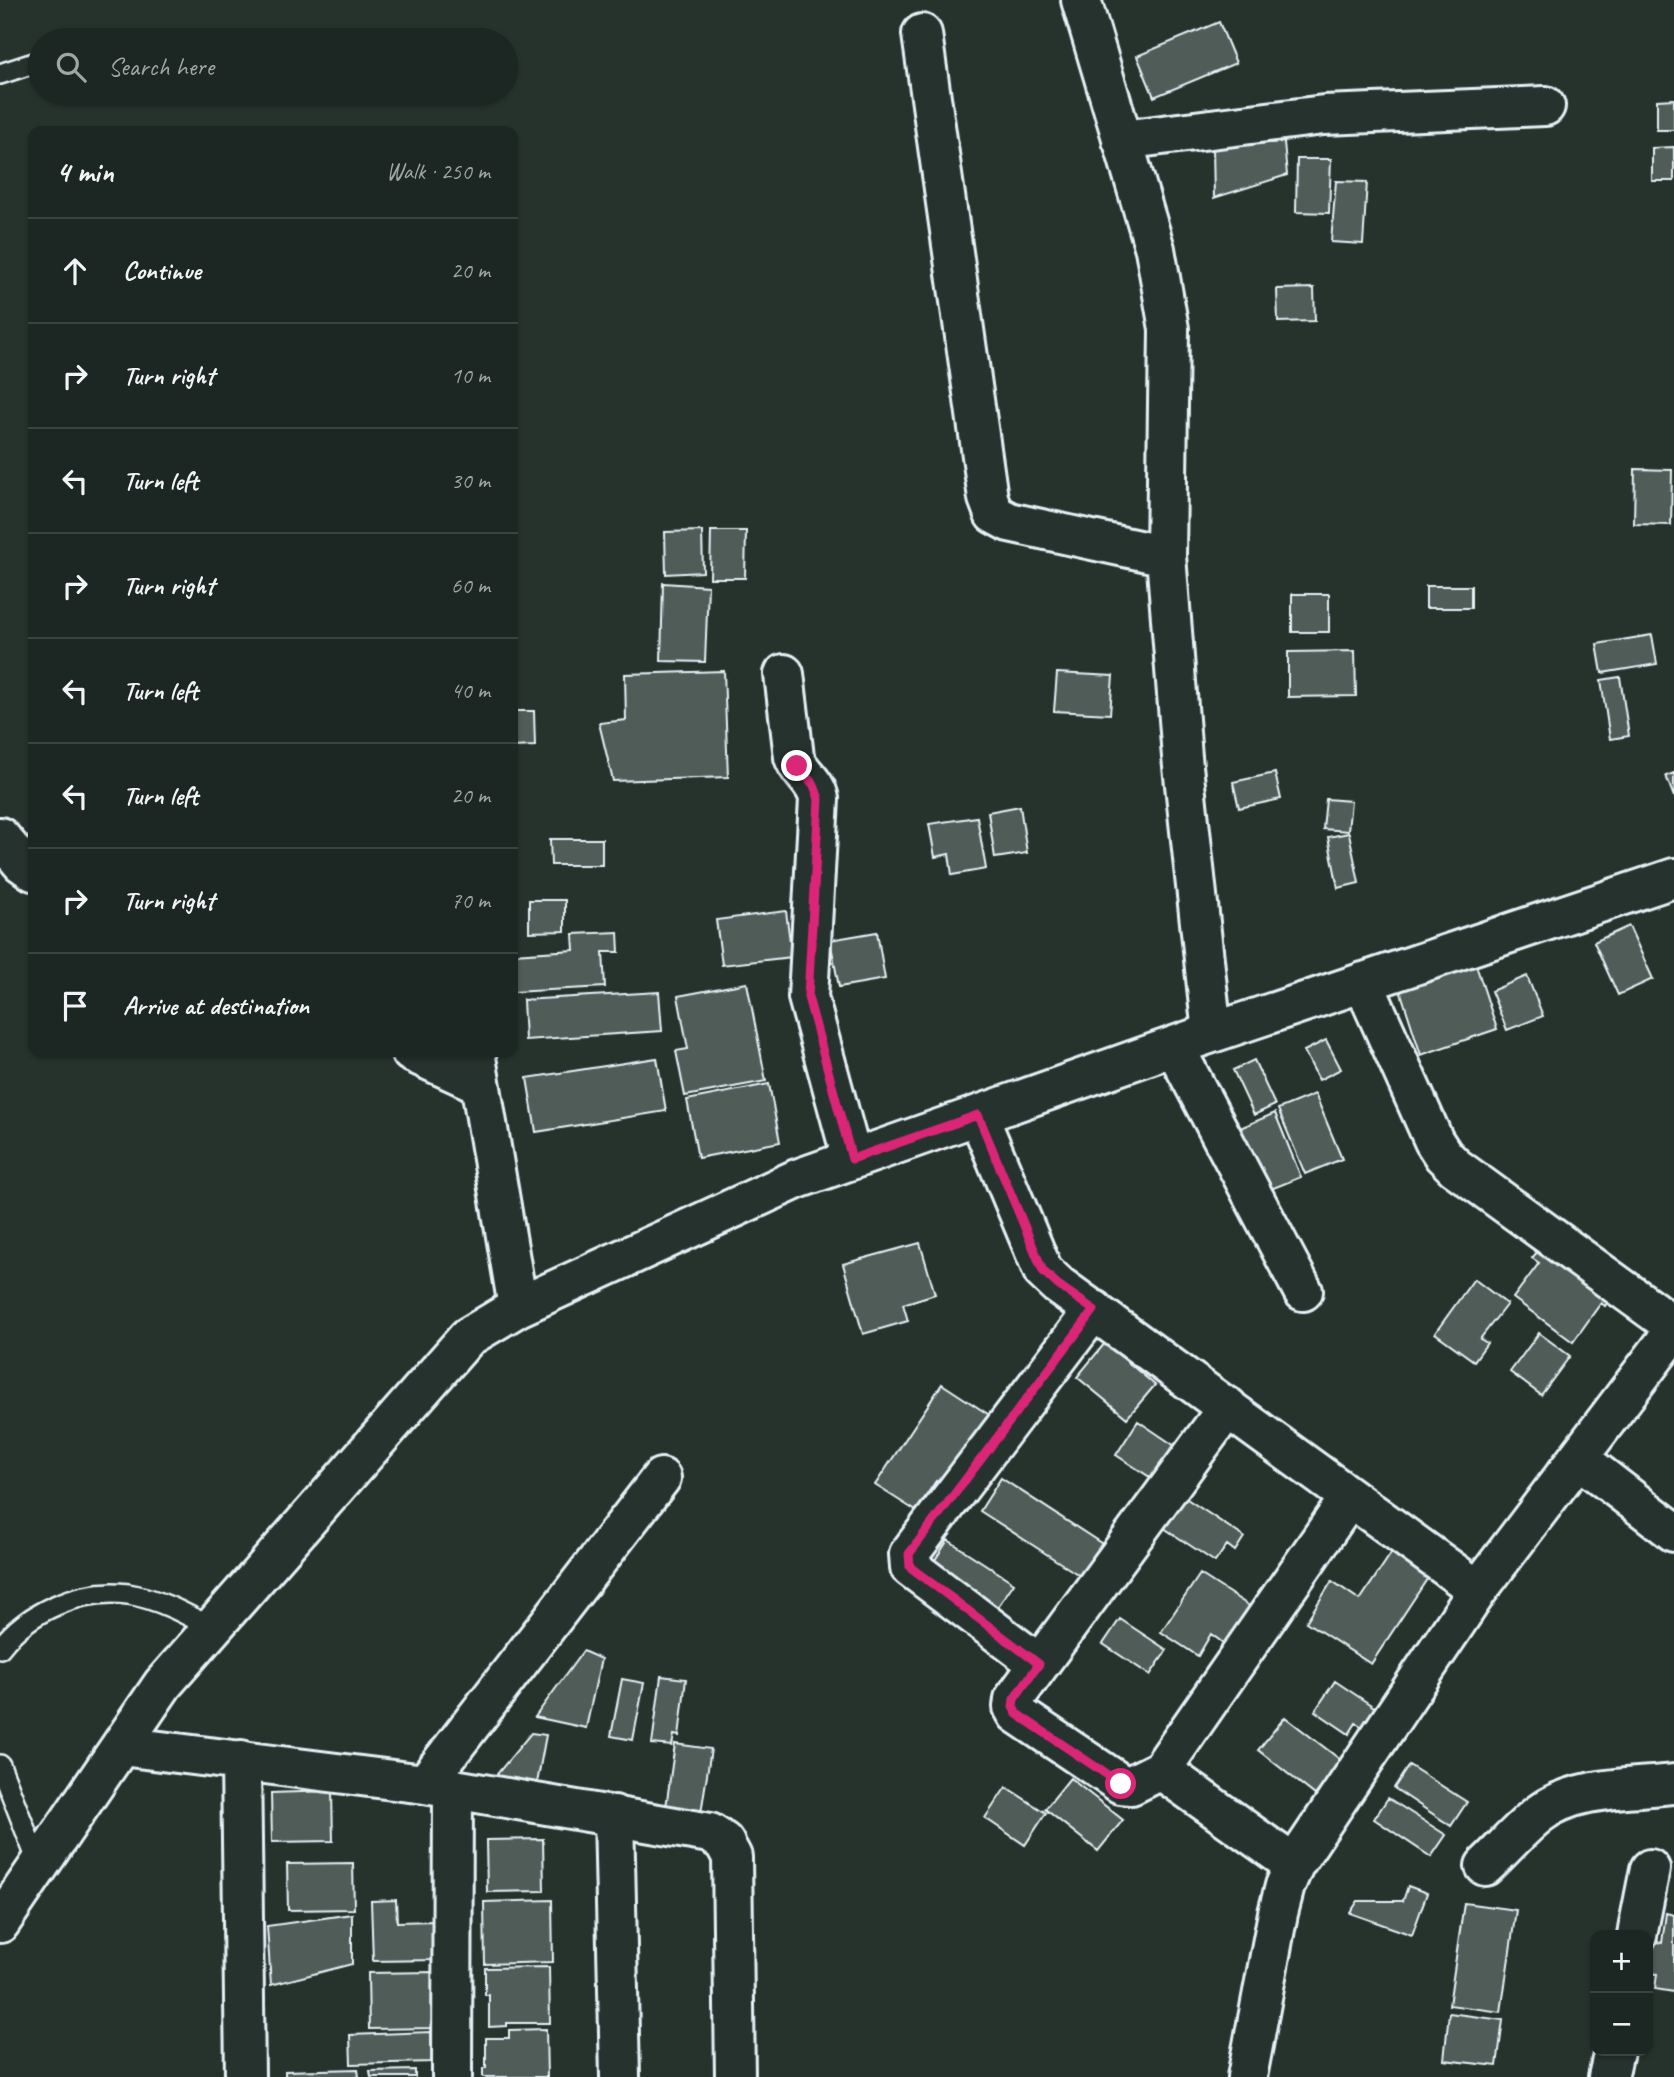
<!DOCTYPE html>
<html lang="en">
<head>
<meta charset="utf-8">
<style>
  body { margin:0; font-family:Caveat,sans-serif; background:#252e2a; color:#f1f3f6 }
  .controls { position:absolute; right:21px; bottom:21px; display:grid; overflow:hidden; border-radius:14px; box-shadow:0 2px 5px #0004 }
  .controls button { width:63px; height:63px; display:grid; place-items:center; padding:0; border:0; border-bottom:2px solid #3a4340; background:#1c2622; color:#f1f3f6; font:35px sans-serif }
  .stop { position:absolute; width:21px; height:21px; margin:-16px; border:5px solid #db2777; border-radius:50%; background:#fff }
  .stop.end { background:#db2777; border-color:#fff; box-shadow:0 2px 7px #0008 }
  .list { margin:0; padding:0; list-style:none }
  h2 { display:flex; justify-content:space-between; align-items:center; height:91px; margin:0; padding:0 28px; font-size:30px }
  h2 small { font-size:23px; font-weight:400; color:#a0a5a5 }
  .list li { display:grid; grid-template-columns:46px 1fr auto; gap:21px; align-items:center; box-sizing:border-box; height:105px; padding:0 28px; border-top:2px solid #3a4340 }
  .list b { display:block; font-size:26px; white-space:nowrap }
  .list em { font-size:23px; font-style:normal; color:#a0a5a5 }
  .icon { flex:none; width:38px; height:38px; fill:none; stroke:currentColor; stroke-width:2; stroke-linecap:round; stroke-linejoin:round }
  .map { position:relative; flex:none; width:1674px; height:2077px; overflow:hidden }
  .search { position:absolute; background:#1c2622; box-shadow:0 2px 5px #0004; left:28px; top:28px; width:490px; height:77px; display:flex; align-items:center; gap:18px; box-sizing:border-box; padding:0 24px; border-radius:38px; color:#a0a5a5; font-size:26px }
  .panel { position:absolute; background:#1c2622; box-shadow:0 2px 5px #0004; left:28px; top:126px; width:490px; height:931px; border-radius:14px }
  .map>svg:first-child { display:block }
  .building { fill:#505c59; stroke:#e8f1f8; stroke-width:2 }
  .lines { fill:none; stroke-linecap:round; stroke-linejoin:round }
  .lane-casing { stroke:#e8f1f8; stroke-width:24 }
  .street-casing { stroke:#e8f1f8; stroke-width:44 }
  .lane { stroke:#26332d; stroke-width:19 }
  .street { stroke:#26332d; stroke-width:38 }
  .route { stroke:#db2777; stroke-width:9 }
</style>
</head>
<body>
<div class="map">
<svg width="1674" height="2077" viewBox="0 0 1674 2077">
  <rect width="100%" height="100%" fill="#26332d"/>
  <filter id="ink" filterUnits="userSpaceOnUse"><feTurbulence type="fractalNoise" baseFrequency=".0143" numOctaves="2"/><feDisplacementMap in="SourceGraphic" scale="14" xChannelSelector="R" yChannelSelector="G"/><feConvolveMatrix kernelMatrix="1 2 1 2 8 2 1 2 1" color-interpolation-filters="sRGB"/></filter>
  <g filter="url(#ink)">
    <!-- building -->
    <path class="building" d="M1219,22L1236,63L1154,97L1137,56Z
      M1674,99V130H1657V100Z
      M1284,142L1287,175L1214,198L1213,147Z
      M1674,147V181H1652V148Z
      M1297,159H1331L1329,213L1296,212Z
      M1336,181L1367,182L1363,244L1331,242Z
      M1314,288L1315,321L1278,322L1277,289Z
      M1635,469L1672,470L1671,525L1634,524Z
      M702,531L703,572L666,574L665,532Z
      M711,531H746L745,578H710Z
      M663,583L708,586L705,662L661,661Z
      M1426,586H1471V608H1426Z
      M1292,594H1329V632H1292Z
      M1652,635L1657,664L1602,673L1597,644Z
      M1355,651L1356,696L1288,697V652Z
      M724,671L728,777L613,781L599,723L626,720L625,674Z
      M1057,673L1113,676L1110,714L1054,711Z
      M1620,677L1629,736L1610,739L1601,680Z
      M513,711H534L535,746L513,747Z
      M1275,773L1281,799L1239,808L1233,782Z
      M1674,773V797L1666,776Z
      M1326,799L1351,801L1348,831L1323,829Z
      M1020,806L1027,853L995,858L988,812Z
      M977,817L986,869L952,875L949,854L935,857L929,824Z
      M1349,833L1359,883L1338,888L1328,837Z
      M550,839H602V865H551Z
      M529,900H565V931L529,932Z
      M786,911L792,957L722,965L716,920Z
      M1629,926L1653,979L1618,995L1594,942Z
      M618,932L619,952H603L605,987L513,992V954L574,950L573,934Z
      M877,932L885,979L839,987L830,940Z
      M1476,965L1497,1029L1421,1055L1400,990Z
      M1527,976L1543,1016L1507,1030L1491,991Z
      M747,983L766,1081L685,1096L676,1051L688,1049L678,996Z
      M659,992L662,1031L525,1040L523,1000Z
      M1326,1040L1341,1069L1319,1080L1304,1051Z
      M657,1058L666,1111L536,1132L527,1078Z
      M1254,1060L1275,1105L1254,1115L1233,1070Z
      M769,1084L780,1142L698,1158L687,1100Z
      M1315,1094L1342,1159L1305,1174L1278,1109Z
      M1275,1113L1301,1177L1266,1191L1240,1128Z
      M920,1243L935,1294L903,1304L908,1321L863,1334L843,1264Z
      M1543,1245L1613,1296L1605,1306L1601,1303L1573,1342L1513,1298L1539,1263L1532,1258Z
      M1474,1279L1507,1304L1480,1339L1487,1343L1474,1361L1435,1333Z
      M1539,1333L1570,1356L1541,1395L1510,1372Z
      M1105,1343L1155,1385L1127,1418L1077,1377Z
      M942,1384L1000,1422L953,1492L936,1481L916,1511L875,1485Z
      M1138,1421L1178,1448L1156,1481L1116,1455Z
      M1001,1478L1110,1549L1088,1581L980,1511Z
      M1184,1497L1244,1537L1235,1551L1227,1545L1215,1562L1164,1528Z
      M948,1540L1014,1583L992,1615L927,1572Z
      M1394,1549L1431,1573L1371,1664L1306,1622L1332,1581L1360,1600Z
      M1200,1574L1251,1607L1226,1645L1211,1634L1198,1656L1161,1632Z
      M1120,1619L1167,1650L1150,1675L1103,1644Z
      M583,1651L601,1659L586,1728L535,1717Z
      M661,1676L686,1679L679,1736L674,1735L672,1746L652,1744Z
      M622,1679L644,1683L633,1740L611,1736Z
      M1335,1681L1380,1711L1367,1730L1356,1723L1349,1734L1315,1711Z
      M1285,1717L1342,1761L1315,1795L1258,1750Z
      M531,1733L546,1735L535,1794L488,1785Z
      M675,1744L711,1749L701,1813L666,1807Z
      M1409,1765L1467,1802L1451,1826L1394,1788Z
      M1070,1778L1123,1820L1098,1851L1045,1809Z
      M1006,1787L1046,1813L1025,1845L985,1818Z
      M332,1791L333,1841L272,1842L271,1793Z
      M1388,1798L1446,1835L1431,1857L1374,1819Z
      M543,1839L544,1891L487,1892L486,1840Z
      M353,1863L354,1909L288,1910L287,1864Z
      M1408,1886L1427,1893L1412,1935L1350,1913L1358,1901H1403Z
      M396,1900L397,1922L436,1921L437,1960L373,1961L371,1901Z
      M552,1900L553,1962L485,1964L484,1902Z
      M1464,1903L1516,1910L1501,2012L1449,2005Z
      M1666,1913L1674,1915V1992L1655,1989L1657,1974L1648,1973L1653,1941L1662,1943Z
      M352,1914V1964L271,1985L267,1926Z
      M549,1967L550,2023H507V2026L489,2027V1995H485V1968Z
      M435,1972L436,2028L369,2029L368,1973Z
      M1449,2013L1503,2020L1497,2066L1444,2060Z
      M546,2029L547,2077H483V2068H486V2038H509V2030Z
      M431,2032L432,2062L351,2064L350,2035Z
      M358,2069L359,2077H285V2071Z
      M415,2070V2077H371L370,2071Z"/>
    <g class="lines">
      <!-- lane casing -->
      <g class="lane-casing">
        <path id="lane" d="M0,74L40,61
          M0,1648C28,1611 81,1588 128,1594C159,1599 186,1614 212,1628
          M0,1765L39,1865"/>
      </g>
      <!-- street casing -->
      <g class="street-casing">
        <path id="street" d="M1081,0L1155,249L1169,329L1166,556L1182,757L1212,1033
          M922,34L988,498L994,514L1009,522L1166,556
          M1122,140L1324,115L1545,106
          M784,674L794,757C799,773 816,781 819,799L808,997L852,1159
          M0,837L22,863L33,871
          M1363,982L1434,1141L1443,1155L1455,1167L1674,1326
          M1174,1046L1303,1291
          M411,1052L480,1084
          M475,1052L518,1307
          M978,1115L1043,1271L1058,1285L1478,1590
          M1228,1407L1014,1699L1013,1707L1017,1714L1121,1784L1131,1785L1161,1770L1350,1497
          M1578,1458L1674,1532
          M1039,1664L910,1567L909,1554L1094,1310
          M121,1746L425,1784L710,1833L724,1842L732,1857L735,2077
          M241,1760L245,2077
          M1161,1770L1294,1865
          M425,1784L661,1478
          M614,1815L620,2077
          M1485,1866C1503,1849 1520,1829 1539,1814C1575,1786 1631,1789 1674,1784
          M0,1923L163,1684L468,1337L518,1307L797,1179L1194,1039L1674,878
          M1637,1935L1650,1869
          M452,2077L453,1788
          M1247,2077L1278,1913L1285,1886L1294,1865L1478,1590L1674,1331
          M1608,2077L1614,2051"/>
      </g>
      <!-- lane -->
      <use href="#lane" class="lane"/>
      <!-- street -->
      <use href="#street" class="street"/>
    </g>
  </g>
  <g class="lines" filter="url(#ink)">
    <!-- route -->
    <path class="route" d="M797,766L814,785L819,799L808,997L852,1159L978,1115L1043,1271L1058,1285L1094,1310L909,1554L910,1567L1039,1664L1014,1699L1013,1707L1017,1714L1121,1784"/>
  </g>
</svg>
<div class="controls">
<button>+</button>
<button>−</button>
</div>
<div class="stop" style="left:1121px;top:1784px"></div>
<div class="stop end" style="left:797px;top:766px"></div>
<div class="search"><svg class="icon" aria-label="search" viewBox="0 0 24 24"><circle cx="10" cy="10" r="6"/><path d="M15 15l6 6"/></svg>Search here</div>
<section class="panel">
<h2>4 min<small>Walk · 250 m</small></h2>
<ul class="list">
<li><svg class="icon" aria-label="ahead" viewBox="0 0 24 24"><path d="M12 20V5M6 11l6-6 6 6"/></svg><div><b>Continue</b></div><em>20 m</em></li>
<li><svg class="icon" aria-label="right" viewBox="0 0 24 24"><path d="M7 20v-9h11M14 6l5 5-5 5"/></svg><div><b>Turn right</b></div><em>10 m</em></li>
<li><svg class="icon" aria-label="left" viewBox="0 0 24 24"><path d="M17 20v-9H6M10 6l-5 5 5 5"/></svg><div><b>Turn left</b></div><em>30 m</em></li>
<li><svg class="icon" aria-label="right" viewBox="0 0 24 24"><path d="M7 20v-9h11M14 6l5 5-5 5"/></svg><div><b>Turn right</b></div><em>60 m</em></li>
<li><svg class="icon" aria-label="left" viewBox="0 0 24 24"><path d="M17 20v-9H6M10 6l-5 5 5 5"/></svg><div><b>Turn left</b></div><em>40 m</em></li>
<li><svg class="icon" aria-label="left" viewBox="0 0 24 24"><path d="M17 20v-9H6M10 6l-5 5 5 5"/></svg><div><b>Turn left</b></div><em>20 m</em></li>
<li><svg class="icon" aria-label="right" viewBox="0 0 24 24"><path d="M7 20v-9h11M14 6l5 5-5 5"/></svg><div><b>Turn right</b></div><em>70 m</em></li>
<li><svg class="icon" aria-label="arrive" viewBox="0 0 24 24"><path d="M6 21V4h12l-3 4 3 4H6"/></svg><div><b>Arrive at destination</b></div></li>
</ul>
</section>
</div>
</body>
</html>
